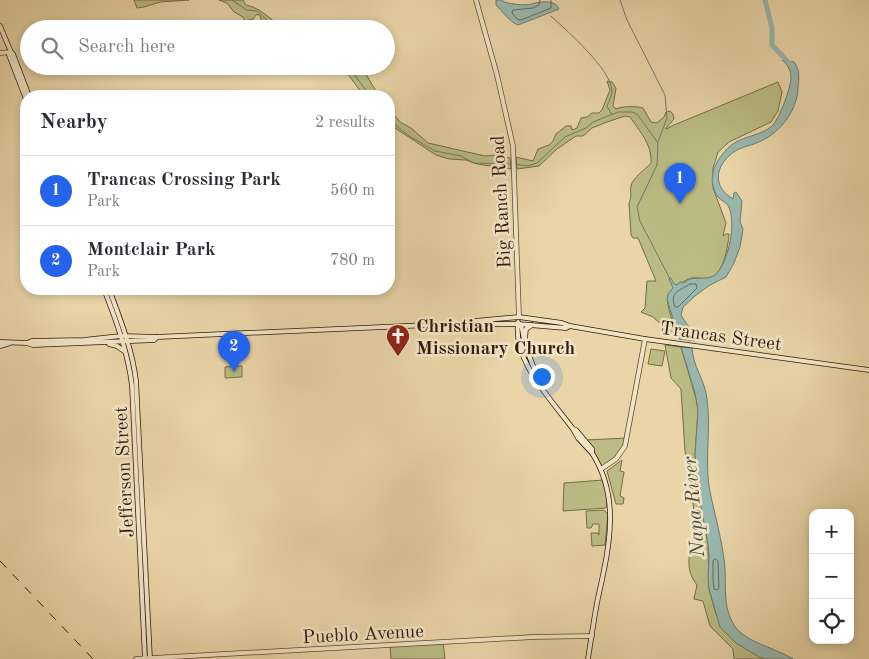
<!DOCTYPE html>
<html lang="en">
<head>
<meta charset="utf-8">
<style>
  body { margin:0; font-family:"Old Standard TT",serif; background:#f2f2f3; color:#2b2b33 }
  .controls { position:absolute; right:15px; bottom:15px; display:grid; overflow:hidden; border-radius:10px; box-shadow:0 2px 8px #0003 }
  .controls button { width:45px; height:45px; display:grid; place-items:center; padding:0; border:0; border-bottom:1px solid #e1e1e2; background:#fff; color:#2b2b33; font:25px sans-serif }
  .you { position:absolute; left:541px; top:376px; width:18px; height:18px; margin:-12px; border:4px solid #fff; border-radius:50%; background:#1a73e8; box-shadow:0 0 0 8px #1a73e833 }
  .badge { display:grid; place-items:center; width:32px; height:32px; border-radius:50%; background:#2563eb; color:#fff; font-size:16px; font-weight:700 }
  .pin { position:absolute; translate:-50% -41px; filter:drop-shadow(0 1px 2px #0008) }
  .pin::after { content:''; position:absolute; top:26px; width:18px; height:15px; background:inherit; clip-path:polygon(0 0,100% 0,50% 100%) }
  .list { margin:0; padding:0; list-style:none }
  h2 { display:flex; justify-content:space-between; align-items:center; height:65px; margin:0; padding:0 20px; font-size:21px }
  h2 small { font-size:16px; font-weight:400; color:#7c7c81 }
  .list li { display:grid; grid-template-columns:32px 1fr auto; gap:15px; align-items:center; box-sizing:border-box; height:70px; padding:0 20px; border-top:1px solid #e1e1e2 }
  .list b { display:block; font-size:19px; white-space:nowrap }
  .list p { margin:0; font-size:16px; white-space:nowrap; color:#7c7c81 }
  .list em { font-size:16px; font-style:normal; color:#7c7c81 }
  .icon { flex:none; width:28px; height:28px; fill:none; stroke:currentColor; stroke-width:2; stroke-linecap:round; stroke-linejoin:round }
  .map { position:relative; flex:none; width:869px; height:659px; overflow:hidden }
  .search { position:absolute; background:#fff; box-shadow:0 2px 8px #0003; left:20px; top:20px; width:375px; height:55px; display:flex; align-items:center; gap:12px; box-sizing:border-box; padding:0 18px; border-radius:28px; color:#7c7c81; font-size:19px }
  .panel { position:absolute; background:#fff; box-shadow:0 2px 8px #0003; left:20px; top:90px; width:375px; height:205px; border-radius:20px }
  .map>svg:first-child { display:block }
  .green { fill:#bbbc84; stroke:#766c46 }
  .water { fill:#99b8af; stroke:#6f7a6c }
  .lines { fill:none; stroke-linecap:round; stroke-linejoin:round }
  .shore { stroke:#656a5c; stroke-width:1 }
  .stream { stroke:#6f7a6c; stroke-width:1 }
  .river { stroke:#99b8af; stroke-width:5 }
  .tertiary-casing { stroke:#5f4a30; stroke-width:5.5 }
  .secondary-casing { stroke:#311c08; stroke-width:5.5 }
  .tertiary { stroke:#f1e4c6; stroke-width:4 }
  .secondary { stroke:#f1e4c6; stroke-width:4 }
  .rail { stroke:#311c08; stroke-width:1; stroke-dasharray:9 9; stroke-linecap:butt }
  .labels { text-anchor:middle; stroke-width:5; stroke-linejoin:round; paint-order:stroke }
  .street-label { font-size:19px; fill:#311c08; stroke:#f1e4c6 }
  .poi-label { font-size:19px; font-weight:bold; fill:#311c08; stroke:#f1e4c6; text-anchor:start }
  .water-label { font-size:20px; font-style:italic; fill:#504b3a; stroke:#f1e4c6 }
</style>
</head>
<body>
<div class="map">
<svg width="869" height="659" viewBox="0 0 869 659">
  <rect width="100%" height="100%" fill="#e9d5a8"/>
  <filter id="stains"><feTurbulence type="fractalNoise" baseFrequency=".004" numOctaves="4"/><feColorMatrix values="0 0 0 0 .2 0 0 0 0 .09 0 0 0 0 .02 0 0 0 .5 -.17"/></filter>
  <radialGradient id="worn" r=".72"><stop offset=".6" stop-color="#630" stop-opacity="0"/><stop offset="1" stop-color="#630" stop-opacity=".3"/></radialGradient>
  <!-- green -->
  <path class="green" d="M134,0H189L160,2L144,7L137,8Z
    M219,0H243L246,5C266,9 273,26 290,29H265L260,16L257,14L253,19L245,21L243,17L234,12L227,3Z
    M342,66H361L379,96H364Z
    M607,81L612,82L616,88L613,106L616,109C622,106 637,106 643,108L651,122L657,123L664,117L666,112L670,111L673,114L674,119L666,128V129L674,125L778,82L782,92L778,111L771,122L729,142L718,152L713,168V188L726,223L723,236L726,234H729C728,246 724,272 712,277C706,280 699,277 692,278C686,279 682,284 675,285C673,288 670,292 668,296C665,303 675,329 678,336L663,333L662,325L653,317L641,312L645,308L647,281H656L638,238H633L631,235L629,203C632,197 630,192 631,186C633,177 645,170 651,163C652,144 640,132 630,117L625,116L607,122L592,128L583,136H576L557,149L539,166L517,169L516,157L533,161L538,149L549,145L553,141L556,134L566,126H571L572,130L577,128L581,118L587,117L592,113H599L602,110L610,90Z
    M389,109L400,122L411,128L428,143L485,156L496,155L510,158L511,169L477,164L466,160L449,159L436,155L389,124Z
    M665,345L681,347L697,402L698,411L695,454L697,484L708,544L709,589L716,614L720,620L721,628L736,643L764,659H734L733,649L710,626L703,601L694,599L697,585C687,572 688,562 691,545C693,540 696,536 697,530L685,451L681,389L671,378Z
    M651,349L665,351L662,366L648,364Z
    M242,366V377L225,378V367Z
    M627,438L621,452L602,468L596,456L585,440Z
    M622,460L620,471L624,472L620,496L624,498L623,504H616L607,471Z
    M603,480L608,498L606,508L563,511L564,483Z
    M604,510L608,514L605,545L592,546L591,533H598L599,535V524H593L591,528H587L586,511Z
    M443,642L445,659H391L390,645Z"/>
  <!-- water -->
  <path class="water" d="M496,0H502L504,2C512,4 523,6 532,4C541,1 556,0 559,9L518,25C510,22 502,11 496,5Z
    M782,60L794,62C800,69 799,78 798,87C798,109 781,132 761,141C751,146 738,147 730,155C714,169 714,188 733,199L734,193L736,192L742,201L740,222L743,229L740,247L734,263L726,277L710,285L695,296L683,307L681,315C686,324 693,330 695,341L679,339L667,299L668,294L673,288L669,279L671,278L674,284L677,285L680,282L684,283C693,273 709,284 718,272C729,257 736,225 729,207C727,202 721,201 718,197C708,183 712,167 722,155C736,135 754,139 771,127C779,121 792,85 791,76C791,70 786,63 782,60Z
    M681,347L692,348C693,367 705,380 707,399C711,427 705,457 709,486C714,514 723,541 725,569C726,588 723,607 734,625C744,642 776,648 793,659H764L759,657L736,643L720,627L709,589L708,579L709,556L708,544L697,484L695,454L698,411L695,393Z"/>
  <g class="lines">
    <!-- shore -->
    <path class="shore" d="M540,0L539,5L533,8L513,10L512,13L517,19L521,20L551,8V0
      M690,284H696L697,288L678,307H675C669,291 680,291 690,284Z
      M716,559L718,561L719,588L717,590L714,589L713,579V561Z"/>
    <!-- stream -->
    <path class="stream" d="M232,0L247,10L257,11L277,29
      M620,0L627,20L665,95L667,118L658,142
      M551,16C567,31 611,69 612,91C612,96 609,101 607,106L612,115
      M348,66L370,96
      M389,120L409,136L435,151L461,156L474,163L511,164
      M389,131L394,127
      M515,164L528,166L537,163L565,137L586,128L593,122L618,112H632L637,114L658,143L657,165L637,207L640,221L670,279"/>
    <!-- river -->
    <path class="river" d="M765,0L772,28V45L790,64"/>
    <!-- tertiary casing -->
    <g class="tertiary-casing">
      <path id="tertiary" d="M476,0L497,75L513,146L519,317
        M0,53L11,52
        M601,469L616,459L625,446L645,339
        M136,659L533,637L592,636"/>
    </g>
    <!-- secondary casing -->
    <g class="secondary-casing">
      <path id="secondary" d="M0,26L11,52L13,54L29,96
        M11,52L9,55L26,99
        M104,289C116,320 128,352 132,386L145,659
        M109,289C120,319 132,348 136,381L150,659
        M518,322C513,362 551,399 573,429L578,438L592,453
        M473,323L476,324H518L566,328L570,326L645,339L869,370
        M521,324L525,345L535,371L534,375
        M525,338L526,329L532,325
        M0,342L27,343L32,341L84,340L121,336L157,337L473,323L475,321L519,317L562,323L570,326
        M27,343L33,345L154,340L157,337
        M109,344L117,346L124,351
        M0,346L10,343
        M573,429L576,430L592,449V453C621,498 609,548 598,598C594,618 591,639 588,659"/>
    </g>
    <!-- tertiary -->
    <use href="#tertiary" class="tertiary"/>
    <!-- secondary -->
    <use href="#secondary" class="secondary"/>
    <!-- rail -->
    <path class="rail" d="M0,561L93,659"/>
  </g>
  <!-- icons -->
  <defs>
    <g id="church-pin" transform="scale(1.25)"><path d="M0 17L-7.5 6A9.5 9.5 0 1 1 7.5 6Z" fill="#8f2418" stroke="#f1e4c6"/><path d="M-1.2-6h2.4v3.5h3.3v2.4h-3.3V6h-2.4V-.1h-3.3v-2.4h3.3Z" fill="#fff"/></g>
  </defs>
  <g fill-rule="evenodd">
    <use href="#church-pin" x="398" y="336"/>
  </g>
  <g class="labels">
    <!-- street labels -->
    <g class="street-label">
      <text transform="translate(500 202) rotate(-93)" y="7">Big Ranch Road</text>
      <text transform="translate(721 335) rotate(8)" y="7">Trancas Street</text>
      <text transform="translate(123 472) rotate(-93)" y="7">Jefferson Street</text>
      <text transform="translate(363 633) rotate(-3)" y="7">Pueblo Avenue</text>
    </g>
    <!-- poi labels -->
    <g class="poi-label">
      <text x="416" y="332">Christian<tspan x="416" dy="22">Missionary Church</tspan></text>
    </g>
    <!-- water labels -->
    <g class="water-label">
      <text transform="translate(693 507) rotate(-95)" y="7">Napa River</text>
    </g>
  </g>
  <rect width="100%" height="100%" filter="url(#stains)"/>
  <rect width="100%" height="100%" fill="url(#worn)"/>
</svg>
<div class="controls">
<button>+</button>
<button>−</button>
<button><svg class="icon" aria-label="locate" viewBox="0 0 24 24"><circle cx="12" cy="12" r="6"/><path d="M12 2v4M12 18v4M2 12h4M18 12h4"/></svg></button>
</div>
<div class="you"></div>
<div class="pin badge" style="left:680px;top:204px">1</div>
<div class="pin badge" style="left:234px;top:372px">2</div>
<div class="search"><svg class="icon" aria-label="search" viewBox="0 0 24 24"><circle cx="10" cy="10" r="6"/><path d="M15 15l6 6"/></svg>Search here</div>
<section class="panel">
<h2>Nearby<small>2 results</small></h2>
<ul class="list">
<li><span class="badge">1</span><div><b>Trancas Crossing Park</b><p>Park</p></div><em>560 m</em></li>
<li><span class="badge">2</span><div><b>Montclair Park</b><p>Park</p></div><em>780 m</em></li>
</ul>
</section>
</div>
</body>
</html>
